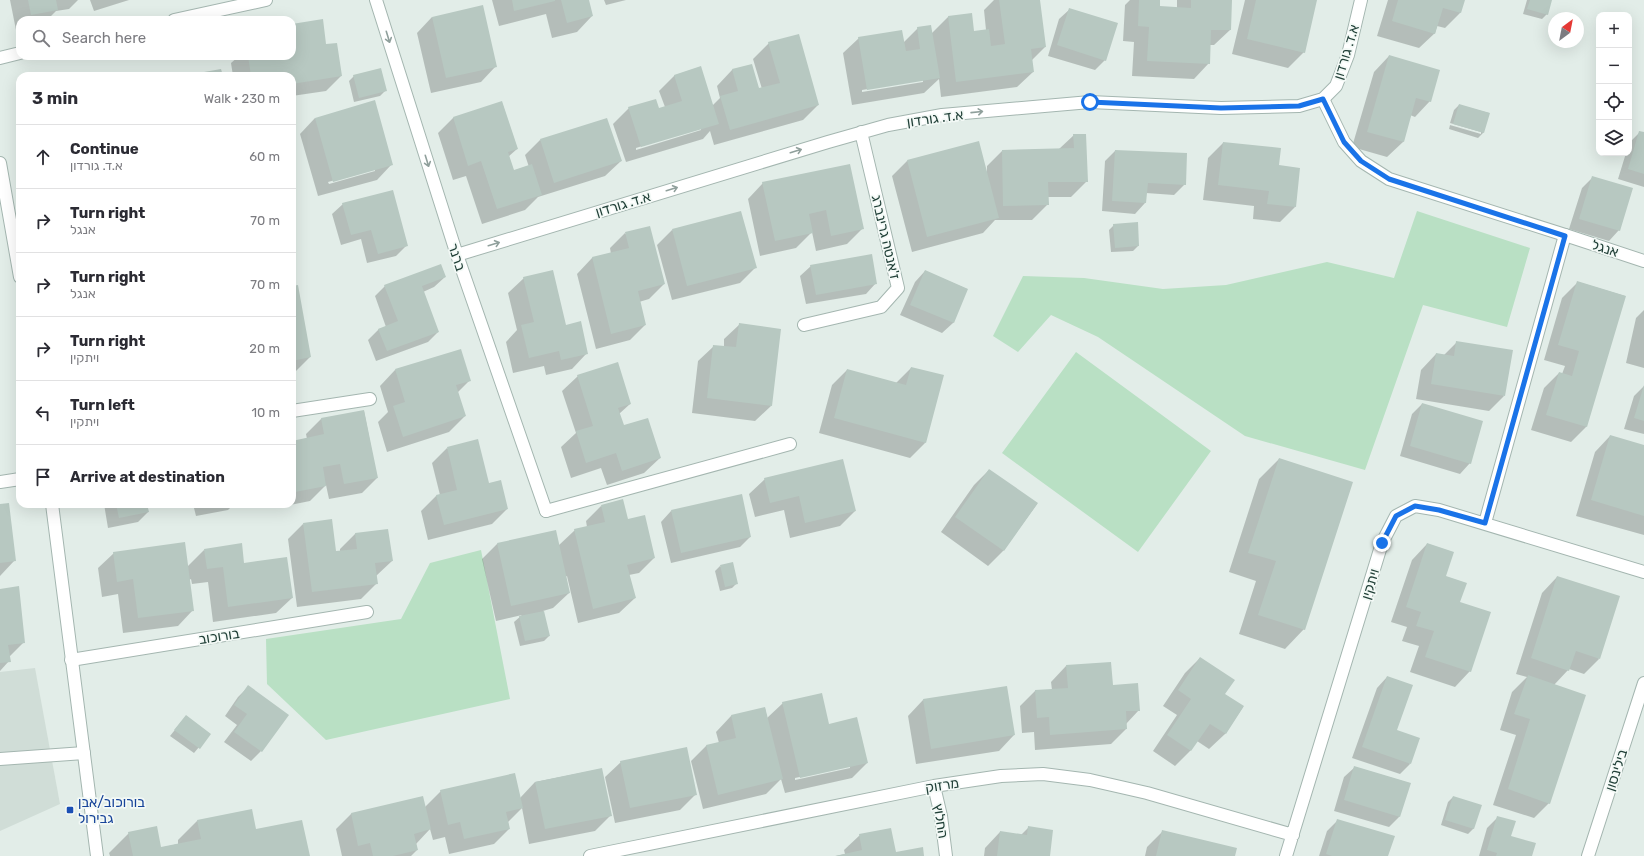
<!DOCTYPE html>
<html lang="en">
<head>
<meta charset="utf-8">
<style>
  body { margin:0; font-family:Rubik,"Noto Sans Hebrew",sans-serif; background:#f2f2f3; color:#2b2b33 }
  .controls { position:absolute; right:12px; top:12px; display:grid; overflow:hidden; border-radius:8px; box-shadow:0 4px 16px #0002 }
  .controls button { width:36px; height:36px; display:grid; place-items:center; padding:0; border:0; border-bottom:1px solid #e1e1e2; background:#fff; color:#2b2b33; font:20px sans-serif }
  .compass { position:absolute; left:1548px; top:12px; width:36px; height:36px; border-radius:50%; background:#fff; box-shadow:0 4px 16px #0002; rotate:32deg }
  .stop { position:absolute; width:12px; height:12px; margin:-9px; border:3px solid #1a73e8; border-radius:50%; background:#fff }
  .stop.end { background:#1a73e8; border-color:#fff; box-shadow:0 1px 4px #0008 }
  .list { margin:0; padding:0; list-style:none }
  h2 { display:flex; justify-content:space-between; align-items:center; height:52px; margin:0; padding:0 16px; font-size:17px }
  h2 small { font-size:13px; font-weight:400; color:#7c7c81 }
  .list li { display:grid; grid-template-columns:26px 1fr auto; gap:12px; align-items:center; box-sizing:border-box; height:64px; padding:0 16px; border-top:1px solid #e1e1e2 }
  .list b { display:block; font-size:15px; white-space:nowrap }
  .list p { margin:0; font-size:13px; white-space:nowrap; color:#7c7c81 }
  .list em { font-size:13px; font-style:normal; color:#7c7c81 }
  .icon { flex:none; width:22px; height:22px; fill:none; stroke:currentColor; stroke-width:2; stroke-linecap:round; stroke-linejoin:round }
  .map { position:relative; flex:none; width:1644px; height:856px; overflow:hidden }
  .search { position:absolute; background:#fff; box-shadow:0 4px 16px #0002; left:16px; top:16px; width:280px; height:44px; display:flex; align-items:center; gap:10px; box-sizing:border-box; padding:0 14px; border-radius:12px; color:#7c7c81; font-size:15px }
  .panel { position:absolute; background:#fff; box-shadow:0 4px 16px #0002; left:16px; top:72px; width:280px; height:436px; border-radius:12px }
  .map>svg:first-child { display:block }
  .built { fill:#d0ddd7 }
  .green { fill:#b9e0c4 }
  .shadow { fill:#0003; fill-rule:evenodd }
  .building { fill:#b7c8c1 }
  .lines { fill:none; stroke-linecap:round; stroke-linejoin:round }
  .lane-casing { stroke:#a4b6b0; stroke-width:14 }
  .street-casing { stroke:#a4b6b0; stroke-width:14 }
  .lane { stroke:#fff; stroke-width:12 }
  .street { stroke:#fff; stroke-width:12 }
  .oneway { stroke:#90a09c }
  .route { stroke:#1a73e8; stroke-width:5 }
  .transit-dot { fill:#1a4fb4; stroke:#f3f9f6; stroke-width:1.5 }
  .labels { text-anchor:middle; stroke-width:3.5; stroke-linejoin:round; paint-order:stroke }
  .street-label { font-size:14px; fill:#214038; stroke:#f3f9f6 }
  .transit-label { font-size:14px; fill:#164399; stroke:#f3f9f6; text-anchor:start }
</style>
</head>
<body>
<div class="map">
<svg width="1644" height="856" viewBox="0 0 1644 856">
  <rect width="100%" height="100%" fill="#e2ede8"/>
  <!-- built -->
  <path class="built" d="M35,668L60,804L0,831V672Z"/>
  <!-- green -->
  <path class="green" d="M1417,211L1530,248L1507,327L1423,305L1365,470L1245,436L1098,337L1051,315L1018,352L993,336L1023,276L1084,278L1163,289L1226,285L1327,262L1394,278Z
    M1076,352L1211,451L1138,552L1002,453Z
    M481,550L510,699L326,740L267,684L266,639L401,619L430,563Z"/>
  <!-- shadow -->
  <path class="shadow" d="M10,0H78L69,9L56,11L47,20H20V29L16,30Z
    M90,0H129L94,11Z
    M492,0H588L592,16L577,32L552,38L546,14L499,26Z
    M604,0H626L606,5Z
    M994,0H1039L1045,47L1031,61L1033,72L1017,87L941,97L939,79L924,93L852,105L843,53L859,38L903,43L918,28L932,33L948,17L971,14L973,32L986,30L984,10ZM923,80V82L862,92V90Z
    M1130,0H1159V7L1177,8V0H1231L1230,30L1214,45H1210L1209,63L1194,79L1132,76L1134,42L1123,41L1125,5Z
    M1245,0H1316L1304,52L1288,68L1232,54Z
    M1388,0H1464L1460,13L1445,28L1437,26L1435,33L1419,48L1377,36Z
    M1527,0H1551L1547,14L1542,19L1523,14Z
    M1070,9L1105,60L1095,70L1048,56L1059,19Z
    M432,17L496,66L481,82L431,93L417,33Z
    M292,25L326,46L341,76L326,91L292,96V76H233L231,63L239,56H292Z
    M769,43L818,105L803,120L714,145L710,131L703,139L626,162L613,124L629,108L658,109L665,107L659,91L675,75L712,106L720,98L717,86L732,70L751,65L759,90L762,89L753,59ZM701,128V130L636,150V148Z
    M1389,56L1430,101L1415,117L1410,115L1403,142L1387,157L1352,147L1374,72Z
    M354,76L385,91L380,96L354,102L349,81Z
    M502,103L517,149L508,157L513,172L529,167L525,155L540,140L621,161L605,176L538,197L525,210L482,224L466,176L453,180L438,133L453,118Z
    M1459,105L1489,113L1483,133L1478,138L1449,129L1450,125L1481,134V132L1450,123L1454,110Z
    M315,118L392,164L377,180L318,196L300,134ZM375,169V171L329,184L328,182Z
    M1640,132L1644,133V187L1618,179L1626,153H1629V143Z
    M1074,135L1087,181L1071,197H1048V204L1032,220H995L983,233L912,252L892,176L907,161L987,172V166L1002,151L1059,149Z
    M1223,143L1280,149L1278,166L1295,207L1280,222L1253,219L1254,206L1203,200L1208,158Z
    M1115,151L1185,184L1174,195L1146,193L1145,203L1135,214L1102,211L1105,161Z
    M849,165L863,228L847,244L816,251L812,232L796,248L760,256L748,199L763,183Z
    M1592,178L1619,230L1609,241L1569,229L1582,188Z
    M343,204L407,245L396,256L367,263L361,239L341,245L332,214Z
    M1114,225L1138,246L1133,251L1111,252L1109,230Z
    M672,230L756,267L740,283L672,300L657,245Z
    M625,233L664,284L649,299L639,302L645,325L630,340L596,349L577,274L592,258L611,254L610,248Z
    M811,266L876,283L866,294L806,304L800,276Z
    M925,271L967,289L953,323L942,333L900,315L915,282Z
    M445,277L434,287L423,292L438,332L428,342L376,361L368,340L379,329L386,327L375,296L385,286Z
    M524,278L587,353L572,369L546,375L544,366L513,373L506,342L517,330L508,293Z
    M1578,282L1625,296L1586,427L1571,442L1531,430L1544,388L1559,373L1562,374L1565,366L1544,360L1562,298Z
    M292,287L310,357L294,373H292Z
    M1644,310V368L1626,363L1636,318Z
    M740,324L771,406L755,421L692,413L698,361L714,346L724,347V339Z
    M1457,342L1504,396L1489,411L1416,399L1421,370L1436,354L1443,356Z
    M911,368L925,443L910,458L819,433L832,385L847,370L896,383Z
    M395,370L470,380L457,393L465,416L449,432L387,452L378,422L388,412L380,386Z
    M578,376L630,404L619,414L623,426L660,458L644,473L607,485L601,468L571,478L561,447L576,433L562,391Z
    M1644,386V434L1624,429L1634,396Z
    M1422,404L1470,463L1460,474L1400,456L1412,414Z
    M364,411L377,478L362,493L329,499L326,485L310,501L280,507L279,504H292V442L307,439L306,434L321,419Z
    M1610,436L1644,446V535L1576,516L1595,452Z
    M447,448L488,484L507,509L492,524L428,540L421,511L436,496L440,495L432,463Z
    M1279,459L1304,629L1285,649L1239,634L1256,581L1229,572L1259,479Z
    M989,470L1037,504L1003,551L988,566L941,532L974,485Z
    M765,479L855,511L840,526L790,538L784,510L755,517L749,494Z
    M104,504H146L148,512L138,522L108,528Z
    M193,504H234L228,510L196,516Z
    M0,505L15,560L0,576Z
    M601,506L627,520L654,558L639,573L629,575L635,598L619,613L578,623L567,576L565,577L569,593L553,608L543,611L549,636L544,641L520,646L514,622L522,615L496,621L482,559L497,544L558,546L575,530L587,527L586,521Z
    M671,511L750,537L740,547L671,563L661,522Z
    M303,524L335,552H340V549L355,534L387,530L392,561L376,576L377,583L361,599L297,607L288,539Z
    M1427,544L1459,603L1470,671L1455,687L1410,672L1419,646L1402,641L1407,627L1391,622L1412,560Z
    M204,550L292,598L276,613L213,622L208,582L192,584L191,579L189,580L193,610L178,626L123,633L118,594L102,597L98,568L114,553L187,567Z
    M720,566L737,583L732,588L720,591L715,571Z
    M1557,577L1599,659L1584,674L1569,669L1554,685L1549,803L1534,818L1493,805L1516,735L1500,730L1512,692L1527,677L1516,674L1542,593Z
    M0,590L24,642L9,657V661L0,671Z
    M1200,658L1224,694L1243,707L1225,734L1209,749L1197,741L1190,751L1175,766L1153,751L1177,715L1163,706L1185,673Z
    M1066,666L1112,686L1139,710L1126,724V729L1111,744L1035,750L1034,732L1022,733L1020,706L1035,691L1052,690L1051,682Z
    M1387,677L1396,731L1410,764L1400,774L1352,758L1377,688Z
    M248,687L261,751L251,761L224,742L237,725L225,716L238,697Z
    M923,700L1014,735L999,751L916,764L908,716Z
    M783,703L829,725L867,763L852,778L785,793L781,779L766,794L703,809L691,761L706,746L719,743L716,732L731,716L765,708L767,718ZM850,766V768L795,780V778Z
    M186,716L210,734L194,753L170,736Z
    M621,762L696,794L680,810L615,823L605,777Z
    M1355,767L1409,783L1399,817L1389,827L1334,811L1344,777Z
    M601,769L611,815L595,831L529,844L522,808L508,822L509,829L494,844L449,854L445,837L433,840L430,829L416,844L417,850L411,856H342L336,829L351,814L422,797L425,807L441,791L520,798L535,782Z
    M1453,797L1474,828L1468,834L1441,825L1448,802Z
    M1498,817L1510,837L1531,856H1479L1487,828Z
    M1338,820L1387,856H1319L1327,831Z
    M197,821L255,830L309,856H110L109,853L129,833L160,848L178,844V840Z
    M1029,827L1049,856H984L985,848L1000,832L1021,835Z
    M1162,832L1234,856H1145L1147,847Z
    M860,835L895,853L923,856H836L845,854L844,850Z"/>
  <!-- building -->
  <path class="building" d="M28,0H56L58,10L31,15Z
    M512,0H555V1L514,11Z
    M561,0H589L593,16L567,23Z
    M999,0H1040L1046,47L1031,49L1034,72L956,82L948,16L972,13L974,31L989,29L991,46L1005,44Z
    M1139,0H1160V6L1191,8V0H1232L1231,30H1211L1210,64L1147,61L1149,27L1138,26Z
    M1256,0H1317L1305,53L1247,39Z
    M1398,0H1465L1461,13L1443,8L1435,34L1392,21Z
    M1530,0H1552L1548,15L1527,9Z
    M483,5L497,67L446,78L432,17Z
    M1069,8L1118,23L1106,61L1057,45Z
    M323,19L326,44L337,43L342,76L292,84V76H251L248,56H292V24Z
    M931,25L940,78L867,90L858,37L902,30L906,51L920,49L917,27Z
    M799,34L819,105L730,130L720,96L738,91L732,69L752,64L759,88L780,83L768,42Z
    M1389,55L1440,70L1431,102L1416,98L1404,142L1367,132Z
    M701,66L719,124L641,147L628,107L656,99L659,108L682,101L674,75Z
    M381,68L387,91L359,98L353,75Z
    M221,69L223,76H187V75Z
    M375,100L393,165L333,182L315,118Z
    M502,101L518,149L508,152L514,170L532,164L542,195L497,209L481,161L468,166L453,117Z
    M1459,104L1490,113L1484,133L1453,124Z
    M607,118L622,161L554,183L540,139Z
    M1639,131L1644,132V174L1628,169Z
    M1073,134H1086L1088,182H1048L1049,205L1003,206L1002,150L1074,148Z
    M979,141L999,218L927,237L907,160Z
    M1223,142L1281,148L1279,165L1300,168L1296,207L1267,204L1269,191L1218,185Z
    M1115,150L1187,153L1186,185L1148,183L1146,203L1112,201Z
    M850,164L864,229L831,236L826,210L809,214L813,233L775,241L762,182Z
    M1592,176L1633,188L1620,231L1579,219Z
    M393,190L408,246L378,254L371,230L351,235L342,203Z
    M741,211L757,268L687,286L672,229Z
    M1138,222L1139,246L1115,248L1113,224Z
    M650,226L665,284L638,291L646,325L611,334L592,257L629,248L625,232Z
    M872,254L877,284L816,295L810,265Z
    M441,264L446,277L422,286L439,332L387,351L378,329L398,321L384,285Z
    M553,270L566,325L581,321L588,354L561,360L559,351L529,358L521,325L534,322L523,277Z
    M925,270L968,289L954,323L910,305Z
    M1577,281L1626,296L1587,427L1546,415L1559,372L1572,376L1579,351L1558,345Z
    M298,285L311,357L292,361V286Z
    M739,323L781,329L772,406L707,398L713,345L736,347Z
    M1456,341L1513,350L1505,396L1431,384L1436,353L1454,356Z
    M461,349L471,381L456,385L466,416L403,437L393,406L405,402L395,369Z
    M618,362L631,404L618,408L624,425L648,418L661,458L622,471L616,453L586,463L576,431L593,426L577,375Z
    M911,367L944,375L926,443L834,418L847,369L906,385Z
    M1644,385V421L1634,418Z
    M1422,403L1483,421L1471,464L1410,446Z
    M364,410L378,478L344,484L340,464L323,467L326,486L295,492L292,475V441L324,434L321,418Z
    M1610,435L1644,445V516L1591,500Z
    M478,439L489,483L501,480L508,509L444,525L436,495L457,490L447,447Z
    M1279,458L1353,482L1305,630L1258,615L1276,561L1248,553Z
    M843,459L856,511L805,523L799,496L770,503L764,478Z
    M989,469L1038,503L1004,551L955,517Z
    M742,494L751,537L681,553L671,510Z
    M623,499L628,519L645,515L655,558L627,565L636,598L593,609L574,529L605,522L601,505Z
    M9,503L16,561L0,563V504Z
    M116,504H147L149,512L119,518Z
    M332,519L336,551L357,549L355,533L388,529L393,561L375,563L378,584L312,592L303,523Z
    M556,530L570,593L511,606L497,543Z
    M185,542L194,611L138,618L133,579L117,582L113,552Z
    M242,543L244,563L287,557L293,598L228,607L223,567L207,569L204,549Z
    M1427,543L1454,552L1446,576L1467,583L1460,602L1491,612L1471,672L1425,657L1434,631L1416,626L1421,612L1406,607Z
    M733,562L738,584L725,587L720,565Z
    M1557,576L1620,596L1600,659L1576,651L1569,671L1531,658Z
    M19,586L25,643L8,645L11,662L0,663V589Z
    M544,611L550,636L525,641L519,616Z
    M1200,657L1235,680L1225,694L1244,706L1226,734L1210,724L1191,751L1167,735L1191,699L1178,690Z
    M1111,662L1113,685L1138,683L1140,711H1126L1127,729L1050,735L1049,717L1037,718L1035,690L1068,688L1066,665Z
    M1528,675L1586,695L1550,804L1508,789L1530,719L1514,714Z
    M1387,676L1413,685L1397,730L1420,738L1411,764L1362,747Z
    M248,685L289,715L262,752L234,732L247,714L234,705Z
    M1007,686L1015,735L931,749L923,699Z
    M822,693L829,724L857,717L868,763L800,778L782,702Z
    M765,707L783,779L718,795L706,745L736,738L731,715Z
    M186,715L211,734L200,749L174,730Z
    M687,747L697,795L630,808L620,761Z
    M1354,766L1411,783L1400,817L1344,800Z
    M602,768L612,816L545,829L535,782Z
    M515,773L523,808L506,812L510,829L464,839L460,822L448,825L440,790Z
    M423,796L431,829L414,834L418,850L393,856H373L370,843L358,846L351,813Z
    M1453,796L1482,805L1474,829L1445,820Z
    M252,809L256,829L302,820L310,856H133L128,832L157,826L161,847L201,839L197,820Z
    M1497,816L1516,821L1511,836L1536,843L1532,856H1496L1497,853L1487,850Z
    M1337,819L1395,836L1388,856H1332L1326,854Z
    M1028,826L1053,830L1050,856H997L1000,831L1027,835Z
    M891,828L896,852L923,847L924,856H835L862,850L859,834Z
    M1162,830L1237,848L1235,856H1156Z"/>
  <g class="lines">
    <!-- lane casing -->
    <g class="lane-casing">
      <path id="lane" d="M1323,99L1344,142L1361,161L1389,179L1565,235
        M292,411L370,399
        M546,511L790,444
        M71,660L367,612
        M0,759L84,753"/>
    </g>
    <!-- street casing -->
    <g class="street-casing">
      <path id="street" d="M376,0L457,255L546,511
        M174,20L266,0
        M0,58L20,53
        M0,163L20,277
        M457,255L828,142L888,125L942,115L1090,102L1221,108L1299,106L1323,99L1336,86L1348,55L1361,0
        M804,325L881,307L898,288L861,132
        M0,482L20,479
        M52,504L97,856
        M1485,523L1565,235L1644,261
        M934,786L941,816L946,856
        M590,856L934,786L1001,776L1043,774L1090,780L1147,793L1293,835
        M1286,856L1382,543L1396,516L1415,506L1439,510L1644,572
        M1588,856L1644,683"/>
    </g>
    <!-- lane -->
    <use href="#lane" class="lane"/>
    <!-- street -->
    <use href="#street" class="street"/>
  </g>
  <!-- one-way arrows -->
  <defs><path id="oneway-shaft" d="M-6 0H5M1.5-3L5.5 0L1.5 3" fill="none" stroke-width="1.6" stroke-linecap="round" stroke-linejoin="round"/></defs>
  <g class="oneway">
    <use href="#oneway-shaft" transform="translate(388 37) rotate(73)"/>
    <use href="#oneway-shaft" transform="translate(977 112) rotate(-6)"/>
    <use href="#oneway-shaft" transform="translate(796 151) rotate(-17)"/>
    <use href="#oneway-shaft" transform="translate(427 161) rotate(73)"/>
    <use href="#oneway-shaft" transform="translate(672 189) rotate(-17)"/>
    <use href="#oneway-shaft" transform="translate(494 244) rotate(-17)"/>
  </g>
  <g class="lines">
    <!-- route -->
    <path class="route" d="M1090,102L1221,108L1299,106L1323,99L1344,142L1361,161L1389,179L1565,236L1485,523L1439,510L1415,506L1396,516L1382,543"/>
  </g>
  <!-- markers -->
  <rect class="transit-dot" x="66" y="806" width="8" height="8" rx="2"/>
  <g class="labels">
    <!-- street labels -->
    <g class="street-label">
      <text transform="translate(1346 52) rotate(-73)" y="5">א.ד. גורדון</text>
      <text transform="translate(935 118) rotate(-8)" y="5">א.ד. גורדון</text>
      <text transform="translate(623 204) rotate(-17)" y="5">א.ד. גורדון</text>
      <text transform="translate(886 237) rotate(77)" y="5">ז'אנטה גרינברג</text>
      <text transform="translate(1605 248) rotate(18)" y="5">אנגל</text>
      <text transform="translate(457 257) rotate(72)" y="5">ברנר</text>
      <text transform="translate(1370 584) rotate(-73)" y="5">ויתקין</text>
      <text transform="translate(219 636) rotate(-9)" y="5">בורוכוב</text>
      <text transform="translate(1616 770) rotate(-72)" y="5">בילינסון</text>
      <text transform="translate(942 785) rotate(-9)" y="5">מרזוק</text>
      <text transform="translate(941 821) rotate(81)" y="5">החלוץ</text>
    </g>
    <!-- transit labels -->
    <g class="transit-label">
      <text x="78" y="807">בורוכוב/אבן<tspan x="78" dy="16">גבירול</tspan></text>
    </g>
  </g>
</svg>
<div class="controls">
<button>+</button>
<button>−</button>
<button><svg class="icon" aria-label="locate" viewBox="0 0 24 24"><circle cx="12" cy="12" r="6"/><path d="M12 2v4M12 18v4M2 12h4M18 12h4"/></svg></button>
<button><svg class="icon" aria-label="layers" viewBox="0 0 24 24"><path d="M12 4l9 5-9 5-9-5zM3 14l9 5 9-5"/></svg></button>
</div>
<svg class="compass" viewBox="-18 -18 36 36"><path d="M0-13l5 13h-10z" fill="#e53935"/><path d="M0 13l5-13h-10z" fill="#7c7c81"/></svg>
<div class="stop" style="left:1090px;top:102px"></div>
<div class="stop end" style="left:1382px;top:543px"></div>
<div class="search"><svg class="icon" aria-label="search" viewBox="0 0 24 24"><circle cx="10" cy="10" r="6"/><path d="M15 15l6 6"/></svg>Search here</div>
<section class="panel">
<h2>3 min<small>Walk · 230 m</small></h2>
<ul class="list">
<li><svg class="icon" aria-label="ahead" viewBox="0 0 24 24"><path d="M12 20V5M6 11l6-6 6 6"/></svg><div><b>Continue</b><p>א.ד. גורדון</p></div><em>60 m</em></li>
<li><svg class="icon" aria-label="right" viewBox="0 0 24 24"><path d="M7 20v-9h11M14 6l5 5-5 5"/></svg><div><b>Turn right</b><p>אנגל</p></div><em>70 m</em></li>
<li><svg class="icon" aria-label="right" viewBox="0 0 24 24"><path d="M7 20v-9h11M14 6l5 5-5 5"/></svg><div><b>Turn right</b><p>אנגל</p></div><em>70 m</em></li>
<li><svg class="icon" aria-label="right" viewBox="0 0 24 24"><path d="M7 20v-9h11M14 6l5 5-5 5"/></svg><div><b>Turn right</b><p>ויתקין</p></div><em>20 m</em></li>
<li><svg class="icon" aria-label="left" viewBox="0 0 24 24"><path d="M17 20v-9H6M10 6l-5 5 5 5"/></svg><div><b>Turn left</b><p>ויתקין</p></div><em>10 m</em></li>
<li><svg class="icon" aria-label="arrive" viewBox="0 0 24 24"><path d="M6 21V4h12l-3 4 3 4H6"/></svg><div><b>Arrive at destination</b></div></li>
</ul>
</section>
</div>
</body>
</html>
